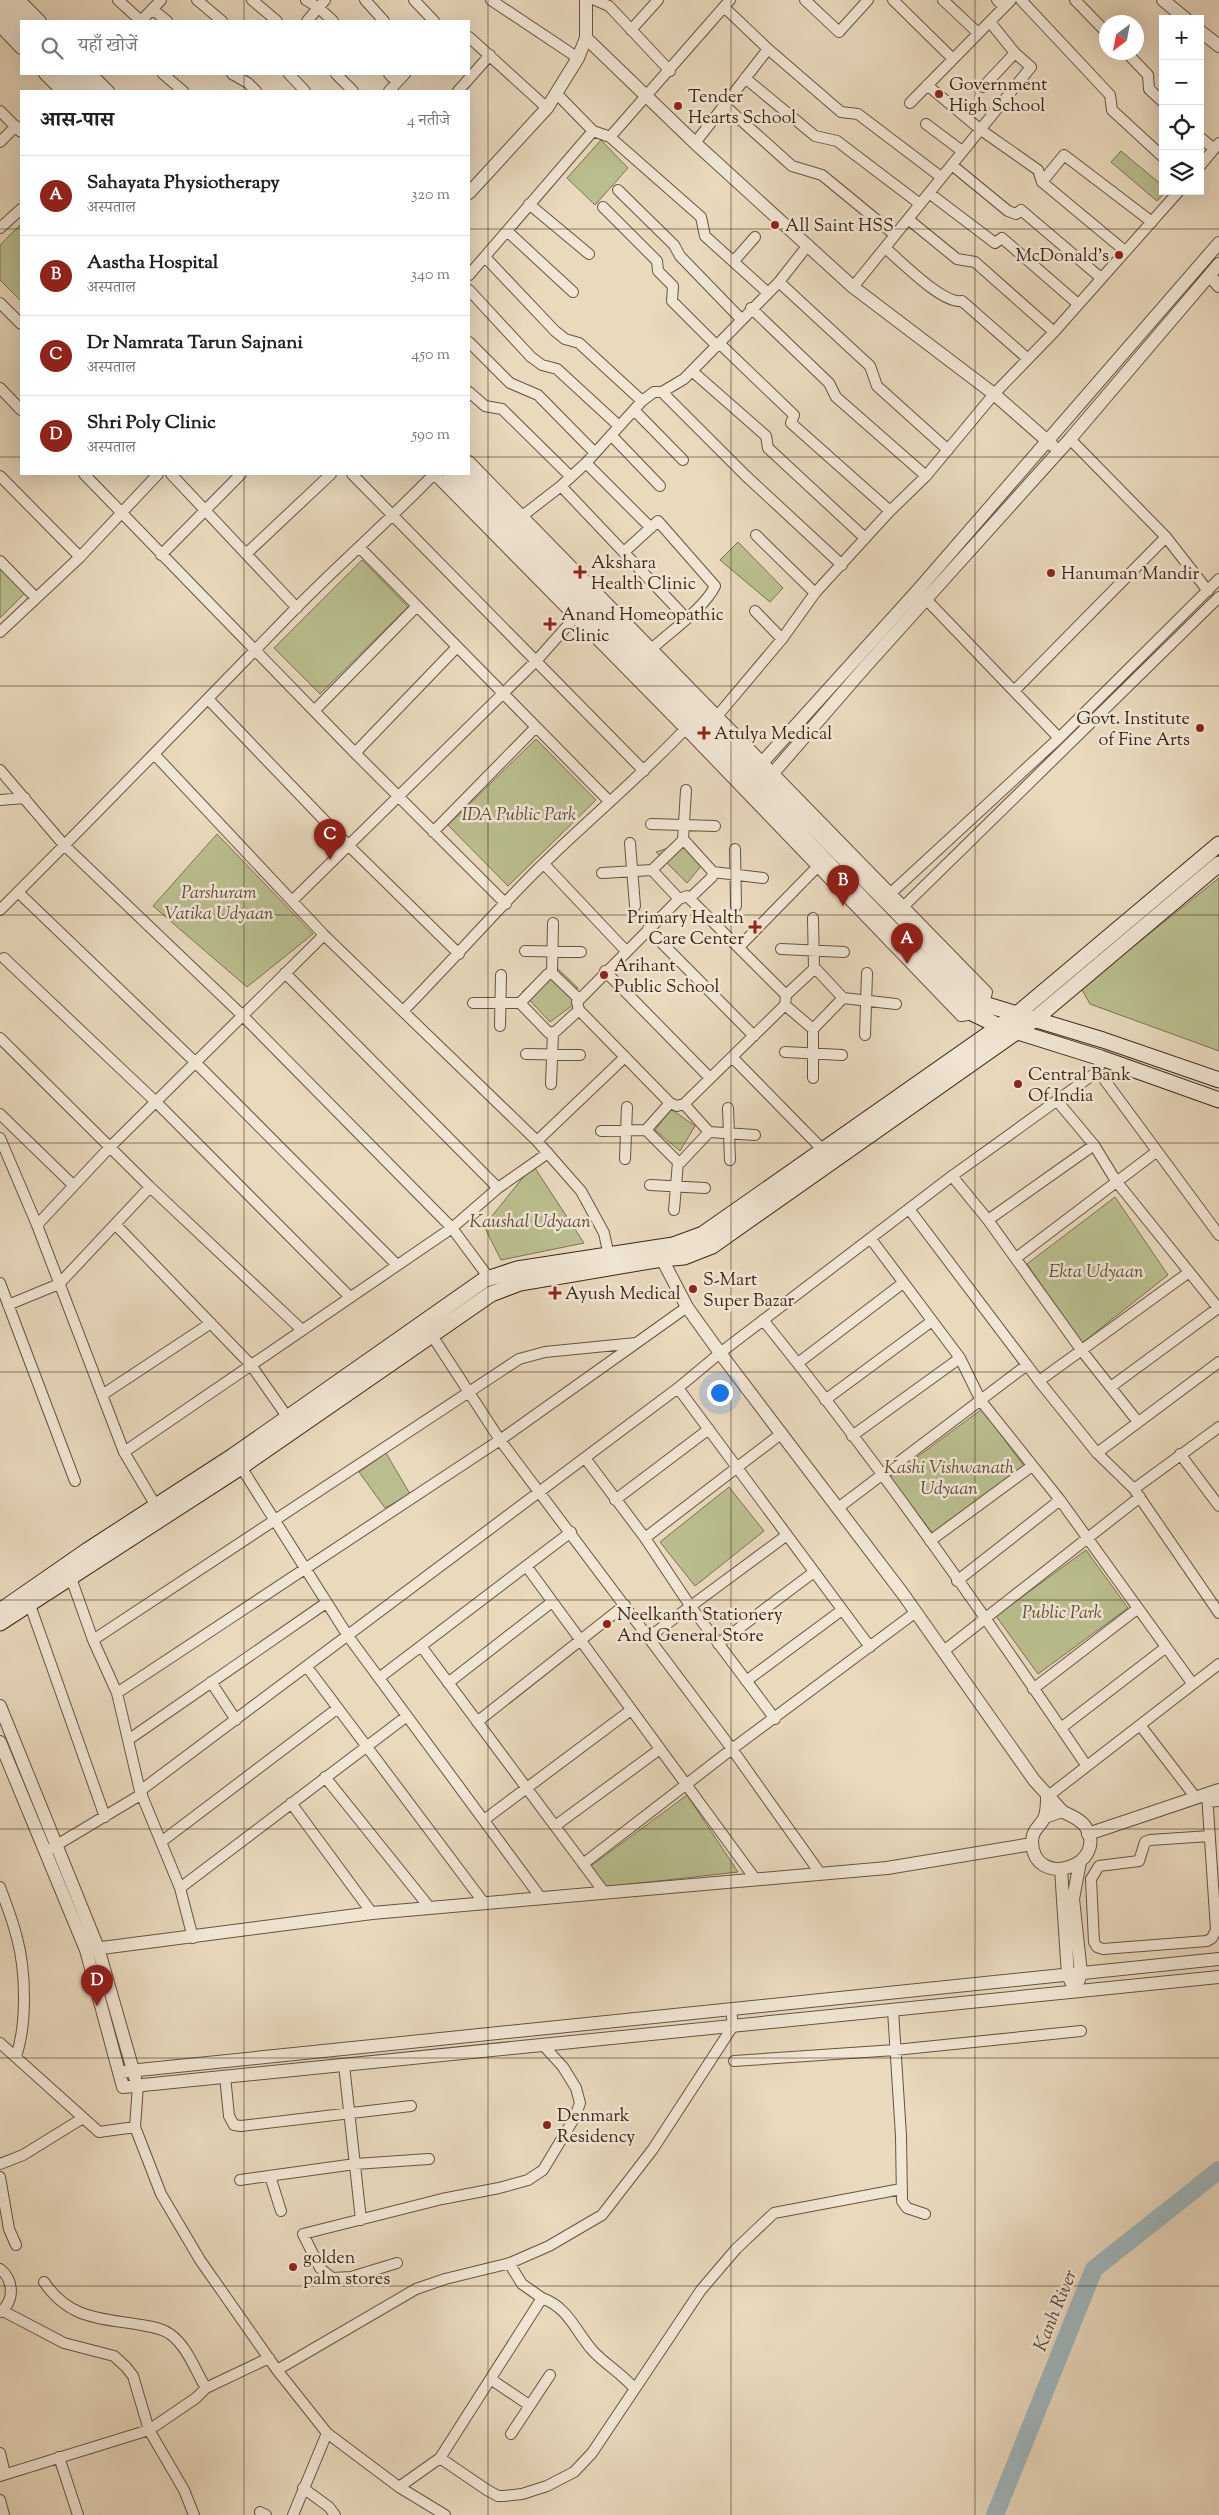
<!DOCTYPE html>
<html lang="hi">
<head>
<meta charset="utf-8">
<style>
  body { margin:0; font-family:"Sorts Mill Goudy","Noto Serif Devanagari",serif; background:#f2f2f2; color:#222 }
  .controls { position:absolute; right:15px; top:15px; display:grid; overflow:hidden; border-radius:0px; box-shadow:0 5px 20px #0002 }
  .controls button { width:45px; height:45px; display:grid; place-items:center; padding:0; border:0; border-bottom:1px solid #e0e0e0; background:#fff; color:#222; font:25px sans-serif }
  .compass { position:absolute; left:1099px; top:15px; width:45px; height:45px; border-radius:50%; background:#fff; box-shadow:0 5px 20px #0002; rotate:212deg }
  .you { position:absolute; left:719px; top:1392px; width:18px; height:18px; margin:-12px; border:4px solid #fff; border-radius:50%; background:#1a73e8; box-shadow:0 0 0 8px #1a73e833 }
  .badge { display:grid; place-items:center; width:32px; height:32px; border-radius:50%; background:#8f2418; color:#fff; font-size:16px; font-weight:700 }
  .pin { position:absolute; translate:-50% -41px; filter:drop-shadow(0 1px 2px #0008) }
  .pin::after { content:''; position:absolute; top:26px; width:18px; height:15px; background:inherit; clip-path:polygon(0 0,100% 0,50% 100%) }
  .list { margin:0; padding:0; list-style:none }
  h2 { display:flex; justify-content:space-between; align-items:center; height:65px; margin:0; padding:0 20px; font-size:21px }
  h2 small { font-size:16px; font-weight:400; color:#767676 }
  .list li { display:grid; grid-template-columns:32px 1fr auto; gap:15px; align-items:center; box-sizing:border-box; height:80px; padding:0 20px; border-top:1px solid #e0e0e0 }
  .list b { display:block; font-size:19px; white-space:nowrap }
  .list p { margin:0; font-size:16px; white-space:nowrap; color:#767676 }
  .list em { font-size:16px; font-style:normal; color:#767676 }
  .icon { flex:none; width:28px; height:28px; fill:none; stroke:currentColor; stroke-width:2; stroke-linecap:round; stroke-linejoin:round }
  .map { position:relative; flex:none; width:1219px; height:2515px; overflow:hidden }
  .search { position:absolute; background:#fff; box-shadow:0 5px 20px #0002; left:20px; top:20px; width:450px; height:55px; display:flex; align-items:center; gap:12px; box-sizing:border-box; padding:0 18px; border-radius:0px; color:#767676; font-size:19px }
  .panel { position:absolute; background:#fff; box-shadow:0 5px 20px #0002; left:20px; top:90px; width:450px; height:385px; border-radius:0px }
  .map>svg:first-child { display:block }
  .green { fill:#babe8e; stroke:#7b7253 }
  .lines { fill:none; stroke-linecap:round; stroke-linejoin:round }
  .river { stroke:#9eb7bd; stroke-width:18 }
  .minor-casing { stroke:#675441; stroke-width:12 }
  .tertiary-casing { stroke:#675441; stroke-width:14 }
  .secondary-casing { stroke:#3c2718; stroke-width:17 }
  .minor { stroke:#f1e6d4; stroke-width:10 }
  .tertiary { stroke:#f1e6d4; stroke-width:12 }
  .secondary { stroke:#f1e6d4; stroke-width:15 }
  .grid { fill:none; stroke:#3c2718; stroke-width:1; stroke-opacity:0.55 }
  .poi-dot { fill:#8f2418; stroke:#f1e6d4; stroke-width:2 }
  .labels { text-anchor:middle; stroke-width:5; stroke-linejoin:round; paint-order:stroke }
  .poi-label { font-size:18px; fill:#3c2718; stroke:#f1e6d4; text-anchor:start }
  .park-label { font-size:18px; font-style:italic; fill:#5c4d36; stroke:#f1e6d4 }
  .water-label { font-size:19px; font-style:italic; fill:#544b41; stroke:#f1e6d4 }
</style>
</head>
<body>
<div class="map">
<svg width="1219" height="2515" viewBox="0 0 1219 2515">
  <rect width="100%" height="100%" fill="#e9d9bd"/>
  <filter id="stains"><feTurbulence type="fractalNoise" baseFrequency=".004" numOctaves="4"/><feColorMatrix values="0 0 0 0 .2 0 0 0 0 .09 0 0 0 0 .02 0 0 0 .5 -.17"/></filter>
  <radialGradient id="worn" r=".72"><stop offset=".6" stop-color="#630" stop-opacity="0"/><stop offset="1" stop-color="#630" stop-opacity=".3"/></radialGradient>
  <!-- green -->
  <path class="green" d="M601,140L628,168L595,205L567,178Z
    M1121,151L1163,186V191H1166L1157,201L1111,162Z
    M21,224V301L0,280V245Z
    M738,542L783,588L770,602L720,560Z
    M362,560L408,607L320,694L274,648Z
    M0,568L25,593L0,618Z
    M536,739L596,800L508,886L448,825Z
    M217,834L313,934L247,987L153,906Z
    M689,841L702,865L687,883L656,852Z
    M1219,878V1051L1090,1004L1081,988Z
    M554,965L578,988L571,995L577,1002L550,1022L522,992Z
    M671,1109L695,1126L680,1151L655,1130Z
    M533,1165L584,1243L501,1260L484,1226Z
    M1115,1197L1168,1275L1082,1343L1027,1264Z
    M982,1409L1024,1466L933,1534L890,1477Z
    M386,1453L410,1494L385,1508L359,1472Z
    M729,1487L764,1531L695,1586L660,1542Z
    M1086,1550L1128,1608L1038,1674L996,1616Z
    M687,1795L738,1872L604,1887L588,1868Z"/>
  <g class="lines">
    <!-- river -->
    <path class="river" d="M995,2515L1094,2269L1219,2170"/>
    <!-- minor casing -->
    <g class="minor-casing">
      <path id="minor" d="M20,0L41,21
        M118,0L141,21
        M197,0L222,21
        M252,0L277,21
        M306,0L319,8L333,21
        M365,0L384,21
        M414,0L434,21
        M491,0L578,58
        M595,0L609,6L670,71
        M805,0L839,32L868,0
        M893,0L953,59
        M943,0L978,33
        M997,0L1004,7
        M1021,0L1110,95L1112,110L1163,157
        M1075,0L1106,32
        M724,7L768,49
        M152,9L167,21
        M141,21L161,0
        M307,21L325,0
        M0,27L21,49
        M631,30L658,0
        M469,37L547,108
        M1126,52L1148,75L1149,89L1163,102
        M44,74L61,91
        M92,74L109,91
        M163,74L183,91
        M232,74L248,83L256,91
        M289,74L305,91
        M336,74L353,91
        M389,74L397,82
        M745,78L815,136L837,141L920,204
        M927,85L981,130L1038,170L1042,182L1125,251
        M983,87L1015,53
        M389,91L405,74
        M458,91L490,55
        M556,93L593,131L610,137L701,217L705,236L767,292
        M910,103L1011,0
        M724,105L792,166L822,175L895,235
        M0,111L21,132
        M926,124L962,151
        M610,137L730,0
        M1200,137L1214,149
        M0,142L16,126
        M695,143L768,49L841,112L858,114L941,177
        M952,165L1008,211L1016,214L1021,210L1101,278
        M1200,166L1219,143
        M1042,182L1064,155L1152,222
        M618,190L674,245L680,256L741,319
        M929,193L995,243L1002,238L1078,304
        M529,204L589,254
        M603,207L657,261L658,271L673,286L672,301L716,345
        M908,219L957,259L975,262L1054,332
        M0,228L21,209
        M507,231L573,292
        M885,248C901,261 942,304 962,301L1028,359
        M485,257L555,331L565,339L579,343L642,401
        M734,261L755,237
        M469,275L593,131
        M779,282L870,366L877,386L948,450
        M853,287L1031,67L1015,53L990,22
        M469,290L531,357L542,365L557,369L619,426
        M0,303L21,324
        M751,308L829,383L836,397L926,476
        M469,342L510,383L538,395L595,453
        M719,343L794,415L791,423L890,511
        M692,371L766,436L768,448L865,538
        M0,388L21,410
        M469,392L485,406L502,409L571,477
        M662,392L746,476L842,565
        M634,410L683,460
        M611,435L660,486
        M1070,439L1166,537L1208,591
        M586,463L651,528
        M84,474L355,753L506,904
        M171,474L297,608
        M352,474L644,771
        M0,476L80,557
        M561,486L686,618
        M517,520L561,486L586,463L642,401L654,392H662L684,379L779,282L808,245
        M756,535L815,593
        M359,547L609,801
        M624,552L658,521L715,586C705,608 666,635 647,653
        M246,554L331,474
        M161,555L241,474
        M0,561L35,597
        M921,594L1059,738
        M755,611L782,639
        M0,632L80,557L158,474
        M1014,691L1166,537
        M209,700L347,844L459,954
        M314,711L417,606
        M713,721L782,639L815,593L890,511L926,476L994,394L1054,332L1179,191
        M355,753L457,647
        M155,755L324,935L537,1141L581,1191L604,1233L609,1256
        M0,770L64,845L242,1015L452,1228L489,1278
        M0,800L25,798
        M651,824L715,826
        M433,832L536,727
        M683,840L686,790
        M630,843L635,906
        M735,849L736,906
        M544,864L626,951
        M713,872L763,878
        M602,873L652,870
        M18,892L195,1062L397,1265
        M891,893L1059,738L1219,579
        M687,896L786,995L785,1005L684,1104L677,1106L670,1103L579,1010L577,1002L679,899Z
        M679,899L652,870L682,841H685L713,872L712,877L690,898
        M293,900L537,660L578,614
        M904,906L1219,597
        M0,910C100,810 198,709 296,608C341,562 390,520 434,474L685,729L961,1016L974,1014L984,1004L987,992L469,461
        M813,918L814,969
        M648,929L754,1036
        M739,947L822,862
        M781,949L844,952
        M525,951L581,952
        M4,958L156,1102L350,1297
        M605,971L710,1078
        M285,973L498,1188
        M552,973L553,923
        M578,998L552,973L548,974L520,1003L549,1033L556,1031L579,1010
        M843,998L896,1004
        M473,1003H520
        M785,1005L813,1029L843,998L817,970L814,969L786,995
        M403,1011C446,967 487,921 529,878C581,825 639,779 689,725
        M500,1026L501,975
        M813,1029V1078
        M865,1035L867,973
        M0,1038L150,1187L301,1329
        M785,1052L842,1055
        M526,1054L580,1055
        M732,1057L823,1150
        M1098,1071L1219,1235
        M551,1084L553,1033
        M1058,1102L1094,1145L1116,1181L1219,1309
        M670,1103L646,1130L678,1162H681L709,1132L684,1104
        M728,1108L730,1160
        M0,1114L73,1185
        M601,1131L646,1130
        M709,1132L755,1135
        M0,1138L37,1225L124,1452L156,1506
        M537,1141L625,1057
        M625,1159L627,1107
        M952,1176L988,1220L1082,1351L1138,1422
        M650,1185L705,1188
        M909,1209L1039,1381L1097,1453L1134,1489L1219,1613
        M674,1210L678,1162
        M988,1220L1094,1145
        M115,1224L251,1365L288,1418
        M37,1225L110,1147L324,935
        M871,1239L960,1358L981,1401L1060,1500L1192,1683
        M1016,1258L1156,1152
        M0,1283L75,1481
        M8,1305L59,1284L150,1187
        M763,1320C878,1462 983,1613 1086,1765
        M431,1334L500,1440L732,1749L820,1873
        M798,1363L903,1283
        M1039,1381L1188,1273
        M1112,1386L1218,1308
        M678,1388L870,1647
        M102,1395L211,1323
        M825,1400L932,1321
        M852,1436L960,1358
        M124,1452L452,1228L498,1188L548,1153
        M1097,1453L1219,1362
        M1180,1454L1219,1506
        M585,1458L645,1538L691,1607L775,1719
        M241,1467L348,1636L541,1898
        M1134,1489L1219,1427
        M615,1500L709,1429
        M838,1508L1027,1365
        M645,1538L782,1433
        M930,1541L1032,1466
        M527,1567L756,1880
        M71,1578L93,1640L117,1693L140,1791L180,1888L193,1938
        M957,1581L1060,1500
        M30,1605L105,1817
        M649,1637L787,1535
        M93,1640L519,1359L545,1352L636,1343
        M718,1644L814,1572
        M421,1646L604,1892
        M945,1650L1140,1497
        M307,1667L484,1903
        M379,1678L571,1532
        M746,1681L842,1610
        M211,1682L236,1720
        M448,1683L552,1602
        M1033,1689L1137,1609
        M117,1693L500,1440L687,1307
        M477,1722L625,1605
        M1140,1725L1196,1798
        M1061,1728L1165,1648
        M128,1740L326,1603
        M325,1777L430,1908
        M140,1791L678,1388L720,1353L952,1176L1098,1071L1101,1058
        M1207,1794L1216,1930L1212,1938L1207,1941L1103,1949L1097,1947L1094,1942L1091,1879L1099,1866L1139,1861L1145,1842L1150,1840L1210,1836
        M1047,1797L1219,1664
        M1208,1802L1219,1801
        M291,1803L372,1913
        M484,1820L631,1710
        M555,1826L660,1749
        M161,1842L338,1708
        M50,1849L142,1794
        M583,1864L732,1749L916,1612
        M0,1887C6,1904 13,1921 17,1938C26,1971 27,2025 16,2056
        M180,1888L407,1716
        M893,2010L901,2136L902,2201L907,2208L925,2214
        M0,2043L99,2132L135,2127
        M734,2061L895,2050L1081,2031
        M344,2065L361,2220
        M225,2076L229,2116L234,2125L241,2126L411,2106
        M138,2085L135,2127L161,2194L200,2260L277,2370L327,2433L399,2487L445,2515
        M0,2164L23,2155L83,2118
        M270,2176L281,2211
        M0,2177L9,2229L16,2245
        M240,2180L355,2164L429,2159
        M397,2263L351,2277L332,2278L320,2268L303,2234L442,2199L499,2188L528,2180L543,2170L575,2117L580,2103L576,2088L563,2067L543,2045
        M0,2269C14,2280 15,2301 0,2312
        M44,2282C70,2320 101,2318 141,2325C152,2327 162,2328 170,2334C187,2346 195,2370 206,2388
        M542,2298C569,2308 575,2331 593,2351C605,2364 622,2374 634,2388
        M3,2311L64,2343L114,2356L126,2367L133,2376L149,2430L184,2490L194,2515
        M277,2370L416,2289L445,2279L510,2263L549,2246L602,2215L653,2149L733,2026L731,2009
        M492,2380L529,2405
        M511,2434L550,2375
        M0,2453L5,2474
        M59,2457L78,2515
        M440,2458L487,2490L498,2496H504L522,2494L547,2486L574,2472L592,2453L701,2290L736,2249L774,2213L901,2189
        M0,2476L149,2430L196,2398L206,2388L269,2358
        M399,2487L440,2458L542,2298L522,2284L509,2263
        M303,2488L329,2507L335,2515
        M0,2500L4,2515
        M260,2512L266,2515
        M293,2515L327,2433"/>
    </g>
    <!-- tertiary casing -->
    <g class="tertiary-casing">
      <path id="tertiary" d="M1163,0L1186,19
        M1200,31L1219,46
        M586,38L695,143L853,287L994,394L1052,445
        M469,193L547,108L578,58L586,38V0
        M1210,276L1219,286
        M750,776L918,590L1219,243
        M761,787L865,667L1070,439L1219,264
        M662,1259L687,1307L720,1353L903,1594L1034,1780L1062,1811
        M0,1706L98,1948L135,2077
        M0,1742L86,1950L123,2087L1219,1977
        M1045,1817L1062,1811C1070,1816 1079,1818 1085,1826C1111,1865 1034,1891 1032,1842C1032,1828 1042,1826 1045,1816C1047,1810 1047,1802 1047,1797
        M1088,1834L1219,1790
        M1061,1869L1068,1975L1071,1982
        M86,1950L372,1913L887,1868L1032,1844
        M1079,1980L1081,1973L1073,1899L1080,1862
        M119,2072L1219,1959"/>
    </g>
    <!-- secondary casing -->
    <g class="secondary-casing">
      <path id="secondary" d="M5,0L26,21
        M0,13L21,35
        M58,74L75,91
        M77,74L94,91
        M450,474L974,1014L999,1026L1101,1058L1219,1100
        M467,474L897,912L984,1004L1103,1040L1219,1080
        M0,1611L88,1550L233,1456L484,1280L517,1269L673,1245L703,1234L1017,1014L1219,844
        M0,1623L241,1467L491,1294L520,1283L662,1259L684,1257L712,1246L1035,1019L1219,864"/>
    </g>
    <!-- minor -->
    <use href="#minor" class="minor"/>
    <!-- tertiary -->
    <use href="#tertiary" class="tertiary"/>
    <!-- secondary -->
    <use href="#secondary" class="secondary"/>
  </g>
  <!-- grid -->
  <path class="grid" d="M244,0V21M488,0V2515M731,0V2515M975,0V2515M244,74V91M0,229H21M469,229H1219M0,457H21M469,457H1219M244,474V2515M0,686H1219M0,915H1219M0,1143H1219M0,1372H1219M0,1600H1219M0,1829H1219M0,2058H1219M0,2286H1219"/>
  <!-- markers -->
  <g class="poi-dot">
    <circle cx="939" cy="94" r="5"/>
    <circle cx="678" cy="106" r="5"/>
    <circle cx="775" cy="225" r="5"/>
    <circle cx="1119" cy="255" r="5"/>
    <path d="M577.5 564.5h5v5h5v5h-5v5h-5v-5h-5v-5h5z"/>
    <circle cx="1051" cy="573" r="5"/>
    <path d="M547.5 616.5h5v5h5v5h-5v5h-5v-5h-5v-5h5z"/>
    <circle cx="1200" cy="728" r="5"/>
    <path d="M701.5 725.5h5v5h5v5h-5v5h-5v-5h-5v-5h5z"/>
    <path d="M752.5 919.5h5v5h5v5h-5v5h-5v-5h-5v-5h5z"/>
    <circle cx="604" cy="975" r="5"/>
    <circle cx="1018" cy="1084" r="5"/>
    <circle cx="693" cy="1289" r="5"/>
    <path d="M552.5 1285.5h5v5h5v5h-5v5h-5v-5h-5v-5h5z"/>
    <circle cx="607" cy="1624" r="5"/>
    <circle cx="547" cy="2125" r="5"/>
    <circle cx="293" cy="2267" r="5"/>
  </g>
  <g class="labels">
    <!-- poi labels -->
    <g class="poi-label">
      <text x="949" y="90">Government<tspan x="949" dy="21">High School</tspan></text>
      <text x="688" y="102">Tender<tspan x="688" dy="21">Hearts School</tspan></text>
      <text x="785" y="231">All Saint HSS</text>
      <text x="1109" y="261" text-anchor="end">McDonald's</text>
      <text x="591" y="568">Akshara<tspan x="591" dy="21">Health Clinic</tspan></text>
      <text x="1061" y="579">Hanuman Mandir</text>
      <text x="561" y="620">Anand Homeopathic<tspan x="561" dy="21">Clinic</tspan></text>
      <text x="1190" y="724" text-anchor="end">Govt. Institute<tspan x="1190" dy="21">of Fine Arts</tspan></text>
      <text x="714" y="739">Atulya Medical</text>
      <text x="744" y="923" text-anchor="end">Primary Health<tspan x="744" dy="21">Care Center</tspan></text>
      <text x="614" y="971">Arihant<tspan x="614" dy="21">Public School</tspan></text>
      <text x="1028" y="1080">Central Bank<tspan x="1028" dy="21">Of India</tspan></text>
      <text x="703" y="1285">S-Mart<tspan x="703" dy="21">Super Bazar</tspan></text>
      <text x="565" y="1299">Ayush Medical</text>
      <text x="617" y="1620">Neelkanth Stationery<tspan x="617" dy="21">And General Store</tspan></text>
      <text x="557" y="2121">Denmark<tspan x="557" dy="21">Residency</tspan></text>
      <text x="303" y="2263">golden<tspan x="303" dy="21">palm stores</tspan></text>
    </g>
    <!-- park labels -->
    <g class="park-label">
      <text x="519" y="820">IDA Public Park</text>
      <text x="219" y="898">Parshuram<tspan x="219" dy="21">Vatika Udyaan</tspan></text>
      <text x="530" y="1227">Kaushal Udyaan</text>
      <text x="1096" y="1277">Ekta Udyaan</text>
      <text x="949" y="1473">Kashi Vishwanath<tspan x="949" dy="21">Udyaan</tspan></text>
      <text x="1062" y="1618">Public Park</text>
    </g>
    <!-- water labels -->
    <g class="water-label">
      <text transform="translate(1054 2310) rotate(-68)" y="7">Kanh River</text>
    </g>
  </g>
  <rect width="100%" height="100%" filter="url(#stains)"/>
  <rect width="100%" height="100%" fill="url(#worn)"/>
</svg>
<div class="controls">
<button>+</button>
<button>−</button>
<button><svg class="icon" aria-label="locate" viewBox="0 0 24 24"><circle cx="12" cy="12" r="6"/><path d="M12 2v4M12 18v4M2 12h4M18 12h4"/></svg></button>
<button><svg class="icon" aria-label="layers" viewBox="0 0 24 24"><path d="M12 4l9 5-9 5-9-5zM3 14l9 5 9-5"/></svg></button>
</div>
<svg class="compass" viewBox="-18 -18 36 36"><path d="M0-13l5 13h-10z" fill="#e53935"/><path d="M0 13l5-13h-10z" fill="#767676"/></svg>
<div class="you"></div>
<div class="pin badge" style="left:907px;top:964px">A</div>
<div class="pin badge" style="left:843px;top:906px">B</div>
<div class="pin badge" style="left:330px;top:860px">C</div>
<div class="pin badge" style="left:97px;top:2006px">D</div>
<div class="search"><svg class="icon" aria-label="search" viewBox="0 0 24 24"><circle cx="10" cy="10" r="6"/><path d="M15 15l6 6"/></svg>यहाँ खोजें</div>
<section class="panel">
<h2>आस-पास<small>4 नतीजे</small></h2>
<ul class="list">
<li><span class="badge">A</span><div><b>Sahayata Physiotherapy</b><p>अस्पताल</p></div><em>320 m</em></li>
<li><span class="badge">B</span><div><b>Aastha Hospital</b><p>अस्पताल</p></div><em>340 m</em></li>
<li><span class="badge">C</span><div><b>Dr Namrata Tarun Sajnani</b><p>अस्पताल</p></div><em>450 m</em></li>
<li><span class="badge">D</span><div><b>Shri Poly Clinic</b><p>अस्पताल</p></div><em>590 m</em></li>
</ul>
</section>
</div>
</body>
</html>
